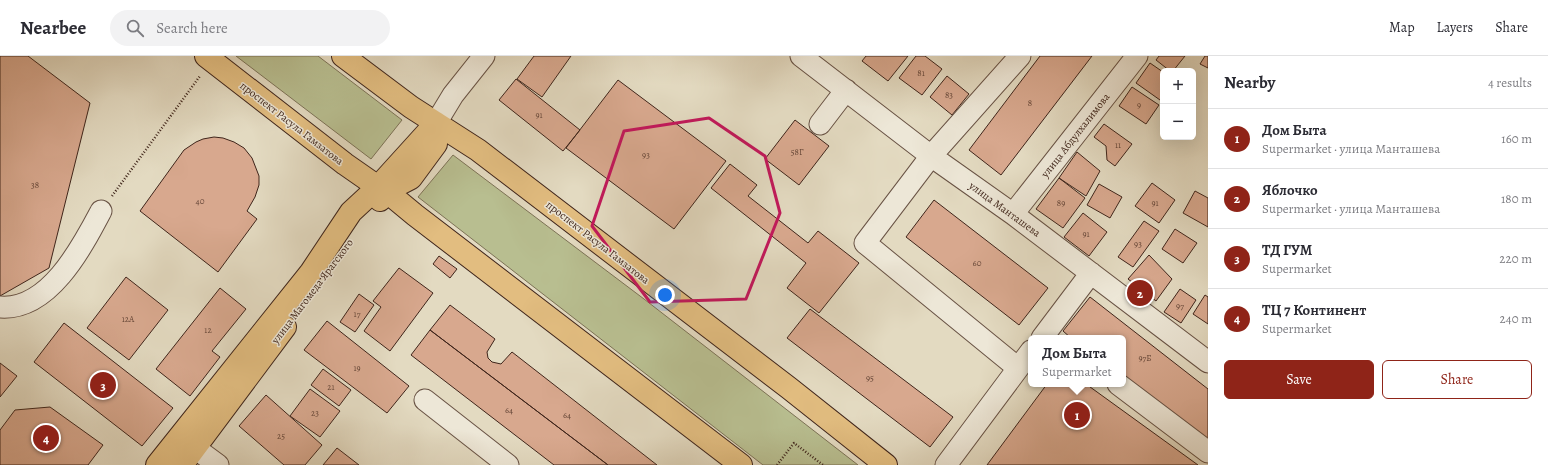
<!DOCTYPE html>
<html lang="en">
<head>
<meta charset="utf-8">
<style>
  body { margin:0; font-family:Alegreya,serif; background:#f2f2f3; color:#2b2b33 }
  .controls { position:absolute; right:12px; top:12px; display:grid; overflow:hidden; border-radius:6px; box-shadow:0 4px 16px #0002 }
  .controls button { width:36px; height:36px; display:grid; place-items:center; padding:0; border:0; border-bottom:1px solid #e1e1e2; background:#fff; color:#2b2b33; font:20px sans-serif }
  .you { position:absolute; left:665px; top:239px; width:14px; height:14px; margin:-10px; border:3px solid #fff; border-radius:50%; background:#1a73e8; box-shadow:0 0 0 6px #1a73e833 }
  .badge { display:grid; place-items:center; width:26px; height:26px; border-radius:50%; background:#8f2418; color:#fff; font-size:13px; font-weight:700 }
  .pin { position:absolute; translate:-50% -50%; border:2px solid #fff; box-shadow:0 1px 4px #0006 }
  .popup { position:absolute; left:1028px; top:279px; width:98px; height:52px; box-sizing:border-box; display:grid; place-content:center; border-radius:6px; background:#fff; filter:drop-shadow(0 1px 3px #0005); font-size:13px; white-space:nowrap; color:#7c7c81 }
  .popup b { font-size:15px; color:#2b2b33 }
  .popup::after { content:''; position:absolute; left:50%; top:100%; margin-left:-8px; border:8px solid transparent; border-top-color:#fff }
  .list { margin:0; padding:0; list-style:none }
  h2 { display:flex; justify-content:space-between; align-items:center; height:52px; margin:0; padding:0 16px; font-size:17px }
  h2 small { font-size:13px; font-weight:400; color:#7c7c81 }
  .list li { display:grid; grid-template-columns:26px 1fr auto; gap:12px; align-items:center; box-sizing:border-box; height:60px; padding:0 16px; border-top:1px solid #e1e1e2 }
  .list b { display:block; font-size:15px; white-space:nowrap }
  .list p { margin:0; font-size:13px; white-space:nowrap; color:#7c7c81 }
  .list em { font-size:13px; font-style:normal; color:#7c7c81 }
  .actions { display:flex; gap:8px; padding:12px 16px }
  .actions a { flex:1; padding:9px 0; border:1px solid #8f2418; border-radius:6px; text-align:center; font-size:14px; color:#8f2418 }
  .actions .main { background:#8f2418; color:#fff }
  .icon { flex:none; width:22px; height:22px; fill:none; stroke:currentColor; stroke-width:2; stroke-linecap:round; stroke-linejoin:round }
  .map { position:relative; flex:none; width:1208px; height:409px; overflow:hidden }
  header { display:flex; align-items:center; gap:24px; box-sizing:border-box; height:56px; padding:0 20px; background:#fff; border-bottom:1px solid #e1e1e2 }
  header strong { font-size:19px }
  nav { display:flex; gap:22px; margin-inline-start:auto; font-size:14px }
  .search { width:280px; height:36px; background:#f2f2f3; display:flex; align-items:center; gap:10px; box-sizing:border-box; padding:0 14px; border-radius:22px; color:#7c7c81; font-size:15px }
  main { display:flex }
  aside { flex:1; background:#fff }
  .map>svg:first-child { display:block }
  .green { fill:#b8be90; stroke:#7c7256 }
  .building { fill:#d8a88e; stroke:#3f251b }
  .lines { fill:none; stroke-linecap:round; stroke-linejoin:round }
  .minor-casing { stroke:#685244; stroke-width:23 }
  .major-casing { stroke:#3f251b; stroke-width:24 }
  .path { stroke:#3f251b; stroke-width:2.5; stroke-dasharray:1 2; stroke-linecap:butt }
  .minor { stroke:#ede7d7; stroke-width:21 }
  .major { stroke:#e2bd80; stroke-width:22 }
  .marked { fill:none; stroke:#c2185b; stroke-width:3; stroke-linejoin:round }
  .labels { text-anchor:middle; stroke-width:3; stroke-linejoin:round; paint-order:stroke }
  .number-label { font-size:9px; fill:#654638 }
  .street-label { font-size:11px; fill:#3f251b; stroke:#ede7d7 }
</style>
</head>
<body>
<header>
<strong>Nearbee</strong>
<div class="search"><svg class="icon" aria-label="search" viewBox="0 0 24 24"><circle cx="10" cy="10" r="6"/><path d="M15 15l6 6"/></svg>Search here</div>
<nav><a>Map</a><a>Layers</a><a>Share</a></nav>
</header>
<main>
<div class="map">
<svg width="1208" height="409" viewBox="0 0 1208 409">
  <rect width="100%" height="100%" fill="#e3dac1"/>
  <filter id="stains"><feTurbulence type="fractalNoise" baseFrequency=".005" numOctaves="4"/><feColorMatrix values="0 0 0 0 .2 0 0 0 0 .09 0 0 0 0 .02 0 0 0 .5 -.17"/></filter>
  <radialGradient id="worn" r=".72"><stop offset=".6" stop-color="#630" stop-opacity="0"/><stop offset="1" stop-color="#630" stop-opacity=".3"/></radialGradient>
  <!-- green -->
  <path class="green" d="M236,0H318L402,64L371,103Z
    M453,99L644,243L858,409H763L418,141Z"/>
  <!-- building -->
  <path class="building" d="M0,0H28L90,47L49,212L0,240Z
    M534,0H571L542,41L517,23Z
    M866,0H908L888,25L862,5Z
    M916,0H925L942,13L922,39L899,22Z
    M1040,0H1092L1001,119L969,94Z
    M1159,0H1185L1173,15H1170L1156,4Z
    M1205,0H1208V12L1200,8Z
    M1150,7L1163,16V39L1160,44L1136,27Z
    M947,20L969,38L952,59L930,41Z
    M516,23L580,74L563,95L499,44Z
    M618,24L726,105L674,173L566,92Z
    M1132,31L1159,49L1146,68L1119,50Z
    M795,64L829,90L799,129L765,103Z
    M1104,68L1132,88L1115,110L1107,104L1106,90L1094,81Z
    M214,81L223,82L234,86L244,92L252,102L259,120V129L255,141L247,155L257,163L218,216L140,155L184,94L196,86L203,83Z
    M1077,96L1100,115L1086,140L1059,122Z
    M730,108L757,129L748,140L808,187L818,175L859,207L819,257L787,232L806,207L711,132Z
    M1059,122L1085,142L1063,172L1036,153Z
    M1152,127L1175,144L1159,167L1135,150Z
    M1099,128L1122,141L1110,162L1087,149Z
    M1195,135L1208,142V171L1183,157Z
    M934,144L1048,232L1019,269L906,181Z
    M1083,157L1107,176L1089,200L1064,181Z
    M1144,165L1159,175L1133,211L1118,201Z
    M1175,173L1197,187L1183,207L1162,193Z
    M1149,199L1172,223L1156,245L1128,223Z
    M439,200L457,213L450,222L433,208Z
    M399,212L433,237L390,295L364,275L381,251L373,245Z
    M126,221L168,254L129,304L87,272Z
    M220,232L246,253L212,295L220,301L190,340L156,313Z
    M1180,233L1196,244L1181,267L1164,256Z
    M359,238L374,249L355,276L340,266Z
    M1205,239L1208,241V268L1193,258Z
    M1090,241L1208,333V389L1123,322V282H1071L1063,275Z
    M450,249L495,283L487,296L488,302L492,306L501,308L512,296L657,409H608L430,274Z
    M810,253L953,361L930,391L787,282Z
    M327,265L409,330L387,357L304,294Z
    M64,267L173,352L142,390L34,306Z
    M430,274L608,409H554L411,299Z
    M0,307L17,320L0,341Z
    M323,313L351,334L339,350L311,329Z
    M1047,328H1086L1198,409H987Z
    M310,333L340,355L320,381L290,360Z
    M266,339L322,389L305,409H284L239,370Z
    M50,351L103,389L88,409H0V374L15,354Z
    M337,392L359,409H323Z"/>
  <g class="lines">
    <!-- minor casing -->
    <g class="minor-casing">
      <path id="minor" d="M801,0L931,100L1013,158L1208,306
        M436,67L453,39L484,0
        M820,68L846,34
        M1013,158L1137,0
        M0,251C49,255 82,191 101,155
        M1042,282L1091,217
        M1018,312L865,187L931,100L1020,0
        M1118,328L1208,396
        M425,344L508,409
        M180,381L218,409
        M946,409L1031,295"/>
    </g>
    <!-- major casing -->
    <g class="major-casing">
      <path id="major" d="M206,0L345,108L378,131L386,135L415,159L741,409
        M343,0L411,51L478,94L789,332L886,409
        M380,144L386,135L411,122L436,88V67
        M157,409L311,216L351,156L378,131L436,67
        M182,409L285,271"/>
    </g>
    <!-- path -->
    <path class="path" d="M112,140L200,20
      M777,409L794,387L823,409"/>
    <!-- minor -->
    <use href="#minor" class="minor"/>
    <!-- major -->
    <use href="#major" class="major"/>
  </g>
  <!-- marked area -->
  <path class="marked" d="M709,62L765,100L780,157L746,243L650,246L592,170L624,75Z"/>
  <g class="labels">
    <!-- number labels -->
    <g class="number-label">
      <text x="921" y="20">81</text>
      <text x="949" y="42">83</text>
      <text x="1030" y="50">8</text>
      <text x="1139" y="52">9</text>
      <text x="539" y="62">91</text>
      <text x="1118" y="92">11</text>
      <text x="797" y="99">58Г</text>
      <text x="646" y="102">93</text>
      <text x="35" y="132">38</text>
      <text x="200" y="148">40</text>
      <text x="1061" y="150">89</text>
      <text x="1155" y="150">91</text>
      <text x="1086" y="181">91</text>
      <text x="1138" y="191">93</text>
      <text x="977" y="210">60</text>
      <text x="1180" y="253">97</text>
      <text x="357" y="261">17</text>
      <text x="128" y="266">12А</text>
      <text x="208" y="277">12</text>
      <text x="1145" y="305">97Б</text>
      <text x="357" y="315">19</text>
      <text x="870" y="325">95</text>
      <text x="331" y="334">21</text>
      <text x="509" y="357">64</text>
      <text x="315" y="360">23</text>
      <text x="567" y="362">64</text>
      <text x="281" y="383">25</text>
    </g>
    <!-- street labels -->
    <g class="street-label">
      <text transform="translate(292 67) rotate(38)" y="4">проспект Расула Гамзатова</text>
      <text transform="translate(1075 79) rotate(-52)" y="4">улица Абдулхалимова</text>
      <text transform="translate(1005 153) rotate(36)" y="4">улица Манташева</text>
      <text transform="translate(598 186) rotate(38)" y="4">проспект Расула Гамзатова</text>
      <text transform="translate(312 235) rotate(-53)" y="4">улица Магомеда Ярагского</text>
    </g>
  </g>
  <rect width="100%" height="100%" filter="url(#stains)"/>
  <rect width="100%" height="100%" fill="url(#worn)"/>
</svg>
<div class="controls">
<button>+</button>
<button>−</button>
</div>
<div class="you"></div>
<div class="pin badge" style="left:1077px;top:359px">1</div>
<div class="popup"><b>Дом Быта</b>Supermarket</div>
<div class="pin badge" style="left:1140px;top:237px">2</div>
<div class="pin badge" style="left:103px;top:329px">3</div>
<div class="pin badge" style="left:46px;top:382px">4</div>
</div>
<aside>
<h2>Nearby<small>4 results</small></h2>
<ul class="list">
<li><span class="badge">1</span><div><b>Дом Быта</b><p>Supermarket · улица Манташева</p></div><em>160 m</em></li>
<li><span class="badge">2</span><div><b>Яблочко</b><p>Supermarket · улица Манташева</p></div><em>180 m</em></li>
<li><span class="badge">3</span><div><b>ТД ГУМ</b><p>Supermarket</p></div><em>220 m</em></li>
<li><span class="badge">4</span><div><b>ТЦ 7 Континент</b><p>Supermarket</p></div><em>240 m</em></li>
</ul>
<div class="actions"><a class="main">Save</a><a>Share</a></div>
</aside>
</main>
</body>
</html>
